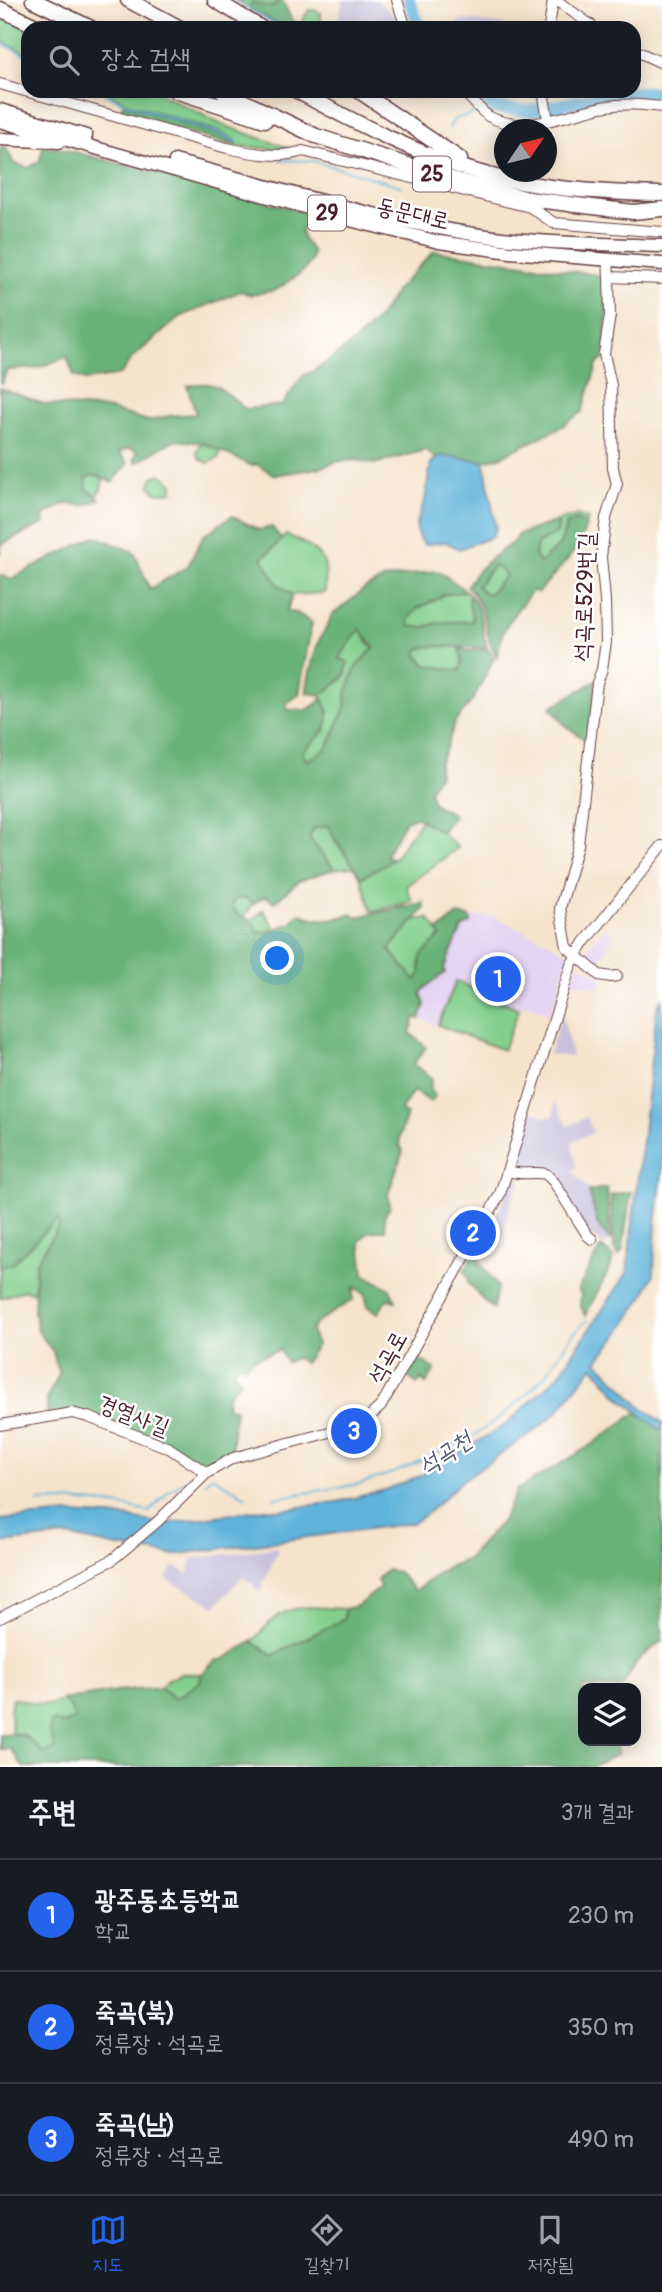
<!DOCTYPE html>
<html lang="ko">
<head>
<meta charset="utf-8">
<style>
  body { margin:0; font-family:Pangolin,"Poor Story",sans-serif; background:#242831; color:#f1f3f6 }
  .controls { position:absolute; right:21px; bottom:21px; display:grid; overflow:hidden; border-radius:14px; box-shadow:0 4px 18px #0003 }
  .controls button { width:63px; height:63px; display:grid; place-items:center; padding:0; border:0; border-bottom:2px solid #363941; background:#171b24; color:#f1f3f6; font:35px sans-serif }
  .compass { position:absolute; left:494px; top:119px; width:63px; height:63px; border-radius:50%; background:#171b24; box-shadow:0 4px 18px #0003; rotate:55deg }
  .you { position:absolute; left:278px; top:959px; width:24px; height:24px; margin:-18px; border:5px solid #fff; border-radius:50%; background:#1a73e8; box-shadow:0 0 0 10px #1a73e833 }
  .badge { display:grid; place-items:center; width:46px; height:46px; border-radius:50%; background:#2563eb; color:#fff; font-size:23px; font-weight:700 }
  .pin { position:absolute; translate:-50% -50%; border:4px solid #fff; box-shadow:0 2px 7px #0006 }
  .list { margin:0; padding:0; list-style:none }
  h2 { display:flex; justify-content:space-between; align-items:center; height:91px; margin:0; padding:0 28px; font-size:30px }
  h2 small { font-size:23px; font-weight:400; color:#9ea1a6 }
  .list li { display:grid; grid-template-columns:46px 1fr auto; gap:21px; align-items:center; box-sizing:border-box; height:112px; padding:0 28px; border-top:2px solid #363941 }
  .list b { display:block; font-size:26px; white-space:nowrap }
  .list p { margin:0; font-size:23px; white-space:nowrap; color:#9ea1a6 }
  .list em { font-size:23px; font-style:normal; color:#9ea1a6 }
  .icon { flex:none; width:38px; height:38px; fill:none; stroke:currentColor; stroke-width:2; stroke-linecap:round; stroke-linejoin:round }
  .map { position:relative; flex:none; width:662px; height:1767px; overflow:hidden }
  .search { position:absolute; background:#171b24; box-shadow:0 4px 18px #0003; left:21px; right:21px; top:21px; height:77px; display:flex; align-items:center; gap:18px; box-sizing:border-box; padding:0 24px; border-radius:21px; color:#9ea1a6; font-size:26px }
  .sheet { height:427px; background:#171b24 }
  nav { display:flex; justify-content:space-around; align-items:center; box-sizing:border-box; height:98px; border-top:2px solid #363941; background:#171b24; font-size:19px; color:#9ea1a6 }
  nav a { display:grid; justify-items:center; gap:4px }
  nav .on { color:#2563eb }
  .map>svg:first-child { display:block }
  .built { fill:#e4d3f2 }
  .industrial { fill:#c6c0da }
  .green { fill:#82cf8d; stroke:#66775c; stroke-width:2 }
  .forest { fill:#69b278; stroke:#5a6852; stroke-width:2; fill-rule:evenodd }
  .water { fill:#5eb3da; stroke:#546982; stroke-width:2 }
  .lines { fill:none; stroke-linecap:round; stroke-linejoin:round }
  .stream { stroke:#5eb3da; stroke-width:2 }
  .river { stroke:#5eb3da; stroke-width:12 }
  .minor-casing { stroke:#643c43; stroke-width:12 }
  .major-casing { stroke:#643c43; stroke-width:15 }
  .highway-casing { stroke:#643c43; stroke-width:17 }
  .minor { stroke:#fff; stroke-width:10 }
  .major { stroke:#fff; stroke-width:12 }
  .highway { stroke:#fff; stroke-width:14 }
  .labels { text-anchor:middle; stroke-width:5; stroke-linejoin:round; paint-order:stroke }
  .shield { fill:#fff; stroke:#80626b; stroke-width:2 }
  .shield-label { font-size:21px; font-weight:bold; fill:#4a1f2b }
  .street-label { font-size:23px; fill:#4a1f2b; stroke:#fff }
  .water-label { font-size:24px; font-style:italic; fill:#525a71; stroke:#fff }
</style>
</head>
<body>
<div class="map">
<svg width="662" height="1767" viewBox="0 0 662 1767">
  <rect width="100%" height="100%" fill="#fff"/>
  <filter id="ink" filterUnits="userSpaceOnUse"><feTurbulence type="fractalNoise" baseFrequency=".0143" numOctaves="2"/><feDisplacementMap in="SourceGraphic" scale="14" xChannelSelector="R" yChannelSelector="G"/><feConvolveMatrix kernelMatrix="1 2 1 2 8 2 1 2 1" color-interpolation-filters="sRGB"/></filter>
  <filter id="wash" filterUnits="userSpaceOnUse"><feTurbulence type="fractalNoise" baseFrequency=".00686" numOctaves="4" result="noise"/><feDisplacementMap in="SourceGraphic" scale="28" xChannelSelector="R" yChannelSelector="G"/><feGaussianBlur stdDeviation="1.57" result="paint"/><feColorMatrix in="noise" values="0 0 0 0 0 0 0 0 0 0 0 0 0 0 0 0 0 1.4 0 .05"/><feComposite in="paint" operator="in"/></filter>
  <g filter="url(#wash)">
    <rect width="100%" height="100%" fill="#f5e3cb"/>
    <!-- built -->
    <path class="built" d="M493,916L571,953L550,1014L525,1004L521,1006L503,1050L421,1019L425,1004L421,993L427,986L445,973L444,968L462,927L471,923L470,917Z
      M604,927L614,936L595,967L582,956Z
      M578,963L602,977L599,988L572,982Z"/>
    <!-- industrial -->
    <path class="industrial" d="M343,0H377L401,22L379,28H336Z
      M465,20L531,28H450L459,21Z
      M561,1017H563L572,1057L549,1054Z
      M555,1102L568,1126L587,1117L593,1133L572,1141L576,1168L571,1170L587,1187L598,1226L610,1240L605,1245L589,1235L556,1181L516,1169L533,1111L545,1117H553Z
      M513,1177H519L521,1182L513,1194L502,1239L493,1236L486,1240L482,1238L500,1208Z
      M279,1547L261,1590L258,1592L253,1584L243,1577L215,1606L166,1579L174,1566L189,1574L191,1559Z"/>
    <!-- green -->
    <path class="green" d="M236,0H277L278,2L275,6L270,7L252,3L248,8Z
      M309,10H314L321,13V28H305L300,25Z
      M0,11L28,28V54L0,40Z
      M103,91H156L220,124L289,148L287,150L235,146L236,140L221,132L127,103Z
      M204,443L221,451L218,458L208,463L200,459L197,453L199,446Z
      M160,474L167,478L173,484V491L167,493H157L150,486L153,477Z
      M95,475L103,477L101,489L96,496L87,489L86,479L89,476Z
      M577,515L588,519L586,524L575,520L567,524L560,545L540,563L535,556L537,544L557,533L558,521Z
      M286,535C298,539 318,550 324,563C327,571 325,585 325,593L292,595L277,583L261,558L268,554Z
      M495,565L506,575L489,594L483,593L476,586Z
      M466,591L470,595L468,598L474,621C463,622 454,622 444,622C428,623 429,630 409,626V618L418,608L440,598L441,595Z
      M360,628L367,641L374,648L356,667L346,694L345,708L327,748L307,761L301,752L325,731L329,711L320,695L342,680L347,673L339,659Z
      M428,646L460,647L462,662L460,671L426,665L417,655L419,649Z
      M421,820L441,832L458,848L406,886L412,901L372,912L361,878L393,859Z
      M328,825L336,843L355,867L334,869L309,838L313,829Z
      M246,898L253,904L244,917L237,914L231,905L235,899Z
      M263,910L275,928L263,933L257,931L252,921Z
      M428,918L442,936L421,956L420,975L415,980L389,949L391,944L415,920Z
      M456,981L519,1009L503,1050L438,1025Z
      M57,1218L61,1224L36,1263L34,1293L25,1290L0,1298V1267L12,1264Z
      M309,1607L344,1609V1619L273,1655L252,1642C272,1620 278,1609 309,1607Z
      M181,1673L202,1674L200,1682L175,1699L160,1687L168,1679Z
      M13,1698C29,1702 48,1709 63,1700L71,1709L75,1719L49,1730L56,1749L43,1753L23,1734L12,1733L10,1709Z"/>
    <!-- forest -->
    <path class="forest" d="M277,0H282L291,19L305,28H285L248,8L252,3L270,7L275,6Z
      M37,91H55L120,111L123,104L219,135L236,143L235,146Z
      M43,146L67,150L313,214L301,230L304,240L313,252L311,260L305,270L276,290L251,295L241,291L180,317L131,359L122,372L115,376L86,380L74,376L67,357L37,368L7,370L2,384L0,383V148H6L14,163L28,168L40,161Z
      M434,251L605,276L608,297L604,359L598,363L582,412L561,427L500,457L484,461L440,456L436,459L426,450L374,464L357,460L339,461L318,468L275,475L256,464L252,466L204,443L174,440L137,462L134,459L138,452L129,448L119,452L128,464L112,483C104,478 94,471 86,479L87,489L100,499L87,505L64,504L43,516L45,523L2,544L0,554V388L44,404L107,409L149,421L168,416L196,414L187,386C216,378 224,391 245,409L282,405L302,377L326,363L355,341L379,318L396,290Z
      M232,516L259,530L272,527L282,540L262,558L277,583L292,595L287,611L297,613L312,623L299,694L286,704L288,710H307L323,699C337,725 320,736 302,752L307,761L327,748L345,708L346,694L356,667L374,648L360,629L339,658L348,662C345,681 335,685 320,695L307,693C306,684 316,645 321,637C325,629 329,626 331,616L366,588L384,579L435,571L440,572L466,591L442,595L440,598L418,608L409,618V626C430,630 428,624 444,622C454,621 463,622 473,621L468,598L470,595C483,609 481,630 487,647C465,650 441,642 419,649L417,655L426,665L460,671L462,662L460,648L468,651L488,649L494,658L474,698L455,722L445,751L439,762V774L429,791L433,803L454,815L441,832L417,817L405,821L386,855L393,859L361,878C351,859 337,845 328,826L313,829L309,838L334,869L299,881L275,902L265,896L253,904L246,898L235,899L231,905L237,914L252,921L257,931L263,933L291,923L299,913C317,922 332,921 351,914L357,917L423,903L425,908L389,949L415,980L420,975L421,956L441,936L438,931L458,915L470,917L471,923L462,928L444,968L445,973L427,986L421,993L425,1004L420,1019L415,1017L410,1033L426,1047L414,1064L432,1078L430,1091L435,1096L431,1102L413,1091L401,1110L407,1115C403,1127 395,1139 403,1151L388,1194L390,1207L384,1216L386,1230L368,1232L360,1242L364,1274L390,1289L396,1301L387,1299L378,1313L368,1307L365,1294L354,1287L353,1300L317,1322L311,1331L317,1345L304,1363L297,1358L286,1362L280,1350L250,1360L245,1367L239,1364L233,1371L241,1380L228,1395L227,1407L235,1410L231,1451L204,1466L119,1424L47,1413V1398L59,1375L53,1352L38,1331L34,1313L36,1263L60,1224L57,1219L12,1264L0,1267V575L11,579L95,536L134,552L150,589L188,566L203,536Z
      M575,520L586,524C580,553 556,570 538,593L533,590C515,613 500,626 497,657C482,634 490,609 467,586C478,566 498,553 516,540L517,535L558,521L557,533L537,544L535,556L540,563L560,545L567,524ZM494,565L506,575L489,594L483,592L477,586Z
      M596,681L588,742L565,725L551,707Z
      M607,1188L611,1239L610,1240L598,1226L589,1191Z
      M631,1192L622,1252L618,1256L614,1249L611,1195Z
      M477,1247L480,1262L498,1287L493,1308C482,1302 477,1292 468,1283L469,1278L464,1271Z
      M601,1247L613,1257L611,1266L585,1316L580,1304L581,1295L578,1289Z
      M416,1357L435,1369L426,1384L421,1380L418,1384L406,1376Z
      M637,1412L662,1431V1641L639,1659L621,1688H583V1741H614L618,1754L592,1767H23L11,1749H0V1734C24,1732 27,1737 43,1753L55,1749L49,1730L52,1721L63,1724L75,1719L71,1709L63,1700L116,1691L160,1687L175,1699L200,1682L202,1674L216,1660H222L252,1642L273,1655L344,1619V1609L357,1606L380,1588L377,1579L387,1570L398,1572L415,1591L445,1568L466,1560L502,1521L517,1490L590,1446Z"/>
    <!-- water -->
    <path class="water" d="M440,456L484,461L496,528L492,537L459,549L446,542L424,545L418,536L416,524L425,500L431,463Z
      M662,999V1174L656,1223L654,1274L644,1295L616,1338L597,1361L639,1405L662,1422V1431L618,1396L593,1366L557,1412L535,1431L463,1480L428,1513L412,1523L173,1555L118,1547L67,1536L0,1543V1520L70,1514L125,1517L163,1524L265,1509L279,1510L337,1502L385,1490L420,1476L507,1424L558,1376L627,1273L657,1008Z"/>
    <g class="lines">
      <!-- stream -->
      <path class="stream" d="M234,0L281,28
        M407,23L417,20
        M383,28L401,24
        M0,42L28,56
        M100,91L127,104L220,134L237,142
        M449,128L454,119L479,113
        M243,157L252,158
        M279,160L314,161L401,186
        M454,1446C485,1432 523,1401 545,1375C556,1361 574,1328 588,1320
        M205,1482L212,1476L246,1497
        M274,1498L360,1484L401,1470L448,1448
        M37,1502C75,1500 111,1502 149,1512L168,1492L196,1474
        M0,1507H1"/>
      <!-- river -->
      <path class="river" d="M409,0L417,20L424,28
        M477,91L487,103L495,108L530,111L624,92H662"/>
    </g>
  </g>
  <g filter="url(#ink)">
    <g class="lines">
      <!-- minor casing -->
      <g class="minor-casing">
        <path id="minor" d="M397,0L406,28
          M556,0L595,28
          M549,28L553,0
          M634,50L662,63
          M0,84L227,148C251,153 280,159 303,151L530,207L554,223L662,232
          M463,91C470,97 483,114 490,117C527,136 570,112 607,106C626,103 644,105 662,107
          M543,91L548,120
          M608,259L609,277L662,279
          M609,277L610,315L604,354L611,385L613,468L617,484L606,518L601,557L605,600L606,642L602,669L597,683L578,845L560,908L567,947L599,975L611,977L617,976
          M509,1171C520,1176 534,1171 546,1174L554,1182L588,1236L592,1239
          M0,1425L72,1413L88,1417L169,1448L207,1473
          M0,1618L112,1560L157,1522L207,1473L233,1458L352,1426L367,1419L381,1406L500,1194L571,965L585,942L662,846"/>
      </g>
      <!-- major casing -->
      <g class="major-casing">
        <path id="major" d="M0,110L86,136
          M0,121L354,221L439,242L510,252L662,264
          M0,139L59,142
          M175,161C282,190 391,224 502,238C555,244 609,244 662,246"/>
      </g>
      <!-- highway casing -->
      <g class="highway-casing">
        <path id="highway" d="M33,0L91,28
          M128,0L180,28
          M215,0L261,28
          M0,9L40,28
          M176,91L265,120
          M222,91L316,136L471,185L529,199L633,212L662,209
          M297,91C354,122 414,153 477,172C536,189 601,193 662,194
          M359,91L460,159"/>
      </g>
      <!-- minor -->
      <use href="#minor" class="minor"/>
      <!-- major -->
      <use href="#major" class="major"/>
      <!-- highway -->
      <use href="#highway" class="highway"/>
    </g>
  </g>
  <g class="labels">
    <!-- shield labels -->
    <g class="shield">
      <rect x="413" y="156.5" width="38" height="35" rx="5"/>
      <rect x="308" y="195.5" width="38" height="35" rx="5"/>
    </g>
    <g class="shield-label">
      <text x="432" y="181">25</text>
      <text x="327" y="220">29</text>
    </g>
    <!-- street labels -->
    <g class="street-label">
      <text transform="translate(413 213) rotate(13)" y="8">동문대로</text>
      <text transform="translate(584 597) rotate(-88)" y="8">석곡로529번길</text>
      <text transform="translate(387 1357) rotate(-61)" y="8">석곡로</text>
      <text transform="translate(134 1415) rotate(21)" y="8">경열사길</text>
    </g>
    <!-- water labels -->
    <g class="water-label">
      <text transform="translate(445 1453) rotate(-34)" y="8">석곡천</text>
    </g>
  </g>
</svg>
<div class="controls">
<button><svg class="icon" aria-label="layers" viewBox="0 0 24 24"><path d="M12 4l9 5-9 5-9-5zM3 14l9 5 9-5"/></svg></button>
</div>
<svg class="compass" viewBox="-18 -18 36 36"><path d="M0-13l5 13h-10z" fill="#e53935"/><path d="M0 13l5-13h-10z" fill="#9ea1a6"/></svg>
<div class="you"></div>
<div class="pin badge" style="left:498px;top:979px">1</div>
<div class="pin badge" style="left:473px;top:1233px">2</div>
<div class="pin badge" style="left:354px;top:1431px">3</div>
<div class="search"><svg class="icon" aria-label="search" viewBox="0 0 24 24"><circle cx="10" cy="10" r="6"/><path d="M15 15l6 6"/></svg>장소 검색</div>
</div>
<section class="sheet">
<h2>주변<small>3개 결과</small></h2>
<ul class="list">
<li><span class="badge">1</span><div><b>광주동초등학교</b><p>학교</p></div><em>230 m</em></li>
<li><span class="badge">2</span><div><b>죽곡(북)</b><p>정류장 · 석곡로</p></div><em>350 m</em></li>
<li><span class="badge">3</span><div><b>죽곡(남)</b><p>정류장 · 석곡로</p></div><em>490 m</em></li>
</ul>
</section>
<nav>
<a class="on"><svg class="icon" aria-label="map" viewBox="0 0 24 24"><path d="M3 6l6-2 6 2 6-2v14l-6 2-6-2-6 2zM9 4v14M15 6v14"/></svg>지도</a>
<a><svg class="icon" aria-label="directions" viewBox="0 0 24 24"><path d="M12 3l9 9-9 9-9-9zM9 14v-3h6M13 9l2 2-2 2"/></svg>길찾기</a>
<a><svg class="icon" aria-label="saved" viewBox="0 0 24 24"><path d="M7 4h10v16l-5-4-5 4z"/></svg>저장됨</a>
</nav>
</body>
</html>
